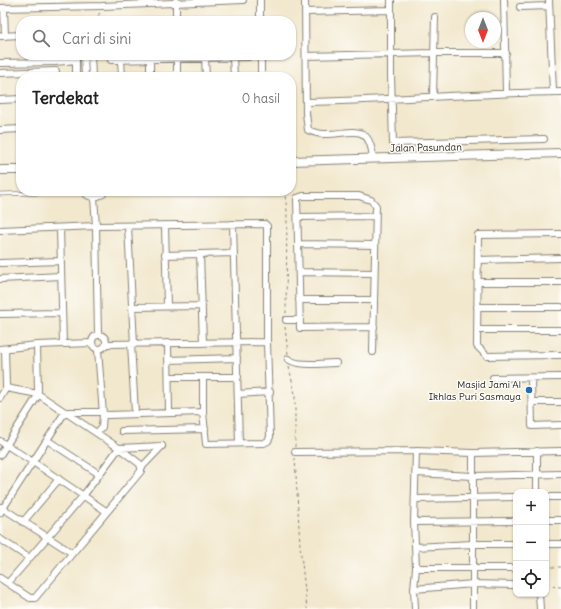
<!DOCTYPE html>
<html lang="id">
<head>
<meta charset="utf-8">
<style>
  body { margin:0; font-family:Delius,sans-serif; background:#f2f2f2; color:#222 }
  .controls { position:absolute; right:12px; bottom:12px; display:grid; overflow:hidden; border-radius:8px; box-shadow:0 1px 3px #0004 }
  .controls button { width:36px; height:36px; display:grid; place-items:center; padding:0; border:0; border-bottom:1px solid #e0e0e0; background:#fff; color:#222; font:20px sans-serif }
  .compass { position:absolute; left:465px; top:12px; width:36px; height:36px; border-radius:50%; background:#fff; box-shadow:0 1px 3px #0004; rotate:180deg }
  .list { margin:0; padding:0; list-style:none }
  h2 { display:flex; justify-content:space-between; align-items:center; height:52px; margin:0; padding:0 16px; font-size:17px }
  h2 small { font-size:13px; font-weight:400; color:#767676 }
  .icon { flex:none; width:22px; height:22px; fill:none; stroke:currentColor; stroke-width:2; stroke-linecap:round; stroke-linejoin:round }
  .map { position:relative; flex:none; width:561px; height:609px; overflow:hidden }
  .search { position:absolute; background:#fff; box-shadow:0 1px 3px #0004; left:16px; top:16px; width:280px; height:44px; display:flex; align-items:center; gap:10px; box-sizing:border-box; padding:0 14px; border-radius:16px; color:#767676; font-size:15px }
  .panel { position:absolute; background:#fff; box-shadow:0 1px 3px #0004; left:16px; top:72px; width:280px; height:124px; border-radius:16px }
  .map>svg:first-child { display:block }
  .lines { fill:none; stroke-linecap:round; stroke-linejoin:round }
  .service-casing { stroke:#878275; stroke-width:4.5 }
  .minor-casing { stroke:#878275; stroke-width:8 }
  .tertiary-casing { stroke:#878275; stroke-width:10 }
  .path { stroke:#878275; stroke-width:1; stroke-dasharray:3 3; stroke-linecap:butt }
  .service { stroke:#fff; stroke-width:3 }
  .minor { stroke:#fff; stroke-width:6 }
  .tertiary { stroke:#fff; stroke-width:8 }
  .poi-dot { fill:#1f6fb2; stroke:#fdfcf7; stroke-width:1.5 }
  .labels { text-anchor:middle; stroke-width:3; stroke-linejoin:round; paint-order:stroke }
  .street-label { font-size:10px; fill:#1c1c1c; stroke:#fdfcf7 }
  .poi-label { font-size:10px; fill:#1c1c1c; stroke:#fdfcf7; text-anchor:end }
</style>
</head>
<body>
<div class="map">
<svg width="561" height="609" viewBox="0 0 561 609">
  <rect width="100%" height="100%" fill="#fdfcf7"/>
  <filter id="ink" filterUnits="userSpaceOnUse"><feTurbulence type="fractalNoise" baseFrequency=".025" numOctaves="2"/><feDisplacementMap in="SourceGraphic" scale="8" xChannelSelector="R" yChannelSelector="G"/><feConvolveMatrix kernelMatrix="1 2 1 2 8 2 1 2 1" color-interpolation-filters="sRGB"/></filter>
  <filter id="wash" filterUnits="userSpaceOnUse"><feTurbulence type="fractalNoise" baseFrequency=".012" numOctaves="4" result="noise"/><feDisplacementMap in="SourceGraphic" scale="16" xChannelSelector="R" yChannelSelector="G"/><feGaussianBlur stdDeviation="0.9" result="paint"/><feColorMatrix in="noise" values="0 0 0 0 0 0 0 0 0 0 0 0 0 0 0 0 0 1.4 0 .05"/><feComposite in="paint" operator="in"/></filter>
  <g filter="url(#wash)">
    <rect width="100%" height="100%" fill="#f2e8ce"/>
  </g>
  <g filter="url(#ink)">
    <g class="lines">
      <!-- service casing -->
      <g class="service-casing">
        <path id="service" d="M0,194L83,192"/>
      </g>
      <!-- minor casing -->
      <g class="minor-casing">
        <path id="minor" d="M260,0V21
          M305,0L306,113L308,130C313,132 319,134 324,134C350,135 369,120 373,158
          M391,0V75L393,143L544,139
          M504,0L506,93
          M549,0L553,92
          M176,1V21
          M520,7L549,6
          M0,8L102,6L243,0
          M4,8L5,36
          M305,12L391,10
          M0,36L21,35
          M84,55L85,77
          M91,55L92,77
          M261,55V77
          M306,56L434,53H506
          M233,57L234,77
          M177,58V77
          M205,58L206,77
          M150,59V77
          M111,60L248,57
          M121,60L122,77
          M0,63L55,62L76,60V77
          M0,73L56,71
          M433,96L435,17
          M0,100L21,99
          M306,102C391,100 476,93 561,92
          M0,130L21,129
          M83,191C88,198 95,198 103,194L104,191
          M94,197L96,226L98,335
          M298,217L375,216
          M233,224L239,443
          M165,225L167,306
          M128,226L134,344
          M60,228L63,344
          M0,230L96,226L265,224L267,226V342L270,437L268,441L264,443L206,444L203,412V377
          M561,234L478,235L477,346L487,356L561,355
          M298,244L375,245
          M200,254L203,343
          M165,255L234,253
          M478,260L561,258
          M0,263L60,261
          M299,272L374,273
          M0,279L61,276
          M478,282H561
          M299,300H374
          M132,307L202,306
          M477,307H561
          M0,314L62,313
          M286,320H300
          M477,330H561
          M92 342a7 7 0 1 1 14 0a7 7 0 1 1-14 0Z
          M168,343L169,413
          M106,344L267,342
          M131,344L135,413
          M0,349L37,345L91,343
          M98,350L103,414L108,415L203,412
          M373,352L376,206L371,200L359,196H303L297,198L300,328L374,327
          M288,359C298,367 323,363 336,363
          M168,360L237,358
          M169,377H238
          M493,378L561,377
          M531,378L532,426L561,425
          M6,388L38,394L119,448L140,464L141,468
          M238,394L270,392
          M0,398L6,388V385L5,349
          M532,402H561
          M122,431L205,429
          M97,433L102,427L103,414
          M47,440L99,474
          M0,441L33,462L106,511
          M295,452L416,451L473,453L561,451
          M0,455L37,397L38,391L37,345
          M416,473L473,476L561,474
          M537,492V451
          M546,497H561
          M415,499L516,497
          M1,507L72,553
          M0,513L65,412H102
          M546,520H561
          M23,522L59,479
          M414,522L516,521
          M0,539L29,558
          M546,544H561
          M415,547L472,544H516
          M416,568H516
          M0,578L30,598H35L141,471V468L162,446
          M8,583L83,496L119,448L162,446
          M414,589L473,584L516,585
          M539,594L540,609
          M415,609L414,589L416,568L414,522L416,451
          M473,609V453"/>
      </g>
      <!-- tertiary casing -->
      <g class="tertiary-casing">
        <path id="tertiary" d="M291,161L561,153
          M0,170H21"/>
      </g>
      <!-- path -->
      <path class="path" d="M96,21L100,12
        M283,191L285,195L287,211L286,314
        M285,327L288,354
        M289,367L295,394V447
        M295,458L300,545L307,609
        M546,567H561
        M546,586L561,587"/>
      <!-- service -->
      <use href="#service" class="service"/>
      <!-- minor -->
      <use href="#minor" class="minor"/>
      <!-- tertiary -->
      <use href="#tertiary" class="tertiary"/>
    </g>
  </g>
  <!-- markers -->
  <circle class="poi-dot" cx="529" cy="390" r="4"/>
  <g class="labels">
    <!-- street labels -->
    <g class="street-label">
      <text transform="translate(426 147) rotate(-1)" y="4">Jalan Pasundan</text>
    </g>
    <!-- poi labels -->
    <g class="poi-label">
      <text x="521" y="388">Masjid Jami Al<tspan x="521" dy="12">Ikhlas Puri Sasmaya</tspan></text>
    </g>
  </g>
</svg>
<div class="controls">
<button>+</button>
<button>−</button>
<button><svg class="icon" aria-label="locate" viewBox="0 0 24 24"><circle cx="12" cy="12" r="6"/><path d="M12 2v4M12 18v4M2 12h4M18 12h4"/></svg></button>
</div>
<svg class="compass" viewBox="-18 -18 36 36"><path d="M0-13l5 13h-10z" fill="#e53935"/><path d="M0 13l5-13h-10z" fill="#767676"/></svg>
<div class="search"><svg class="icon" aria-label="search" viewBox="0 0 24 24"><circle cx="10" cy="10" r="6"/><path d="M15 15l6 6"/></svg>Cari di sini</div>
<section class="panel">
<h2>Terdekat<small>0 hasil</small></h2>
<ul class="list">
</ul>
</section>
</div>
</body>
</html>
